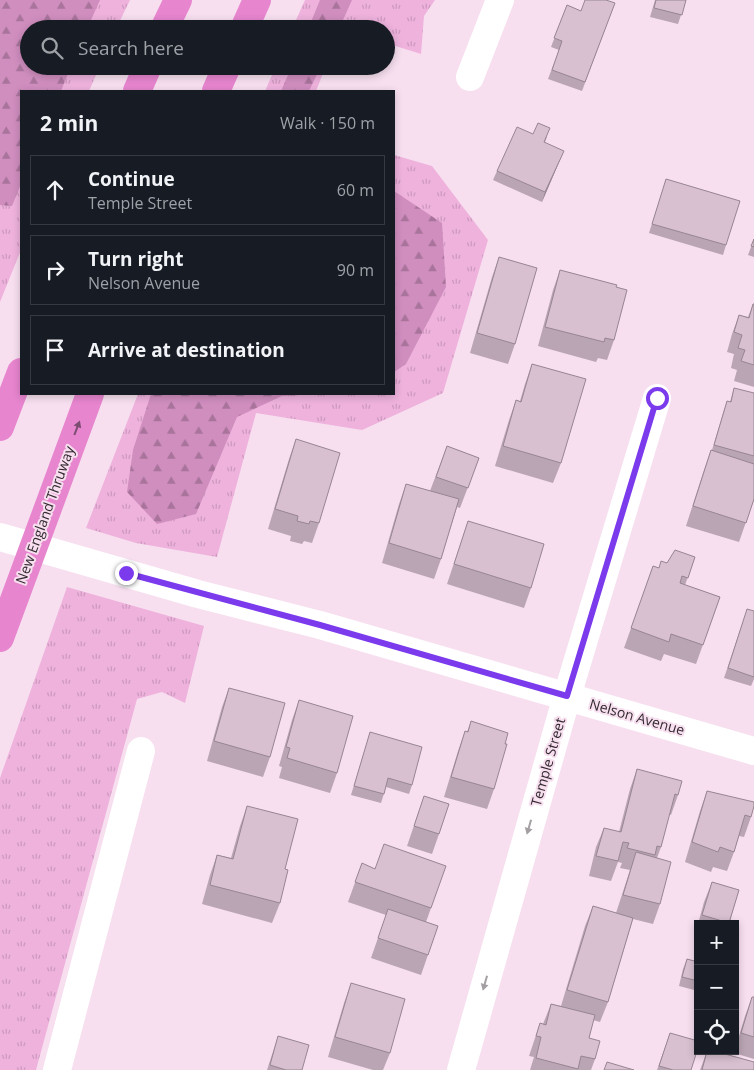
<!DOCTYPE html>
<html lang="en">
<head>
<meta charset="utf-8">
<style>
  body { margin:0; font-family:"Open Sans",sans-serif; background:#20242c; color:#f1f3f6 }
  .controls { position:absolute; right:15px; bottom:15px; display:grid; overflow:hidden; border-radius:0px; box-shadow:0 2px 8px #0003 }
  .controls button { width:45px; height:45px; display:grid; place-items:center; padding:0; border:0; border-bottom:1px solid #363941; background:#171b24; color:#f1f3f6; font:25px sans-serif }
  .stop { position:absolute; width:15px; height:15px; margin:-11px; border:4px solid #7c3aed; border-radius:50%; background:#fff }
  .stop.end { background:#7c3aed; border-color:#fff; box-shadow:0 1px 5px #0008 }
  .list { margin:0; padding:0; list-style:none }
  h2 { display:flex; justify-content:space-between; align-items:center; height:65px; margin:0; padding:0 20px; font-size:21px }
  h2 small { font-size:16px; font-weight:400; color:#9ea1a6 }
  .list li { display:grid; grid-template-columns:32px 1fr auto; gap:15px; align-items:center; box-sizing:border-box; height:70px; margin:0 10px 10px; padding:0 10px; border:1px solid #363941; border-radius:0px }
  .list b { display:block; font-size:19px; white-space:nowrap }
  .list p { margin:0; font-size:16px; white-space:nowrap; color:#9ea1a6 }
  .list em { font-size:16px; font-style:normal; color:#9ea1a6 }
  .icon { flex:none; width:28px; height:28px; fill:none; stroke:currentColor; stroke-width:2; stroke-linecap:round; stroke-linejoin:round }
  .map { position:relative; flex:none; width:754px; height:1070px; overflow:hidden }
  .search { position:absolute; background:#171b24; box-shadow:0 2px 8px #0003; left:20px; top:20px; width:375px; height:55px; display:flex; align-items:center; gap:12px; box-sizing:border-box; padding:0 18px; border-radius:28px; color:#9ea1a6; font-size:19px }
  .panel { position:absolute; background:#171b24; box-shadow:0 2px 8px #0003; left:20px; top:90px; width:375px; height:305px; border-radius:0px }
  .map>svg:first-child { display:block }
  .grass { fill:url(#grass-tufts) }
  .forest { fill:url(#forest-firs) }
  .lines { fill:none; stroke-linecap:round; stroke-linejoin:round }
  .minor { stroke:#fff; stroke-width:28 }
  .highway { stroke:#e785cf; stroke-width:28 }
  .wall { fill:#baa5b4 }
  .shaded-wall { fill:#978692 }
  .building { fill:#d8c0d1; stroke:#978692 }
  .oneway { fill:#7b4e70 }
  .oneway2 { fill:#a39fa2 }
  .route { stroke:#7c3aed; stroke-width:6 }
  .labels { text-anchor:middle; stroke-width:4; stroke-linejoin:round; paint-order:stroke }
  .street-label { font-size:14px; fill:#332a31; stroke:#f7dfef }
</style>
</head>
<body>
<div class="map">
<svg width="754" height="1070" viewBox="0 0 754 1070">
  <defs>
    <pattern id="grass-tufts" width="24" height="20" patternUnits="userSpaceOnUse" patternTransform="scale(1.25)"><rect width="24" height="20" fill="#eeb2dd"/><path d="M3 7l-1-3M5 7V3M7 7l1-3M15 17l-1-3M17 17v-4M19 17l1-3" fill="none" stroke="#cd99be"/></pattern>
    <pattern id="forest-firs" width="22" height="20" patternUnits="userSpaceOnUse" patternTransform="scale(1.25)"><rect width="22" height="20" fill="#d08ebf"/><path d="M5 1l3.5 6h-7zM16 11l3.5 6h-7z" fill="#a9749c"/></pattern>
  </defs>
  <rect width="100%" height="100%" fill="#f7dfef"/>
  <!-- grass -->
  <path class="grass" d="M0,0H130L116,29H29V66H100L89,91H21V250L0,302Z
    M305,0H435L424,16L421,54L386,43V29H292Z
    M276,66H326L316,91H265Z
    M394,155L432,166L488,240L443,393L362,430L256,413L217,557L136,543L86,528L138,394H394Z
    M67,587L204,626L185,703L162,692L137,699L36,1070H0V778Z"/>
  <!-- forest -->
  <path class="forest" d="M0,0H100L87,29H29V66H71L61,91H21V184L12,206L0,205Z
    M320,0H352L339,29H308Z
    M292,66H321L309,91H281Z
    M394,191L442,223L446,287L406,364L394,372Z
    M151,394H317L282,396L237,417L196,514L157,524L127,492L133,450Z"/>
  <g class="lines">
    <!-- minor -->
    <path class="minor" d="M470,77L500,0
      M0,537L198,594L320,625L754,751
      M57,1070L141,751
      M461,1070L567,696L657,398"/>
    <!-- highway -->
    <path class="highway" d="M164,29L178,0
      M244,29L257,0
      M137,91L148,66
      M216,91L227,66
      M0,427L21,372
      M0,638L90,394"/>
  </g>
  <!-- wall -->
  <path class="wall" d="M653,0H686L678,24L650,17L655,0Z
    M615,3L582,91L548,79L559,50L551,47L567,5L581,11Z
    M533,134L547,137L545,142L560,160L542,202L493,180L497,171Z
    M666,179L726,245L723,255L649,233Z
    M754,239V257L748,255Z
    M499,257L515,344L508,364L470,353L492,277Z
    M560,270L616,287L614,340L607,360L598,358L596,362L538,346L553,290Z
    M753,304H754V387L734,381L737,370L731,368L734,354L727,352L732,334L739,315L748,317Z
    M532,364L561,463L553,483L495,466L509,420L516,400L520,401L525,384Z
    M734,388L754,433V499L739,542L686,526L704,470L711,450H712L724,410L727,401L730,402Z
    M296,439L319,523L312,543L304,541L302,544L290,541L291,536L268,529L289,459Z
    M447,446L479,458L460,508L457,507L441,559L434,579L382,563L399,504L406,484L430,491Z
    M468,521L531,588L524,608L447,584Z
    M695,557L685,585L720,597L696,664L664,654L661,661L624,648L653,566L659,568L667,563Z
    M754,611V679L751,686L724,678L744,618Z
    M229,688L270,757L263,777L207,761L222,707Z
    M299,700L337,773L330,793L279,778L282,767L279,766L292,720Z
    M471,721L505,744L494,789L487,809L444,797L458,751L465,731L467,732Z
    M370,732L412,785L409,794L386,787L381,803L351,795Z
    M637,769L678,795L671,815L669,814L661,847L657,858L660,904L653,924L633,919L608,1002L600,1022L593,1020L589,1038L595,1059L591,1070H530L534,1057L529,1056L540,1023L543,1024L551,1004L561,1006L585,926L593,906L616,913L630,870L620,868L622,863L618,862L611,881L589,876L596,847L604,828L619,832L630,789Z
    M707,791L751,817L744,837L739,836L734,852L727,871L713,867L711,872L685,862L700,811Z
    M424,796L439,834L432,854L407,846Z
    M247,806L285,869L280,903L272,923L202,904L210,875L217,855L231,858L240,826Z
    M362,863L431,908L426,922L438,926L421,975L371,958L386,915L348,902Z
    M712,882L739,890L729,924H698L704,902Z
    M698,924V935H695Z
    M687,959L698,962V991L679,986L683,969Z
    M351,983L390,1053L383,1070H373L328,1057L344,1003Z
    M752,997H754V1059L734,1053L745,1016Z
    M670,1033L691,1070H657Z
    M278,1036L302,1070H267Z
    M707,1051L754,1070H700Z"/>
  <!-- shaded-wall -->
  <path class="shaded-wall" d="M564,151L560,160L542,202L545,192Z"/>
  <!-- building -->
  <path class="building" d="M585,0H606L615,3L585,82L552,70L562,41L554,38L567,5L581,11Z
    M656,0H686L682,15L654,8Z
    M538,123L550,128L544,142L564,151L545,192L497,171L517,127L533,134Z
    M666,179L740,201L726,245L652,224Z
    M754,239V247L751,246Z
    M499,257L537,268L515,344L477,333Z
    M560,270L617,285L616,287L627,290L614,340L605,338L604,342L545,327Z
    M753,304H754V365L741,361L745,350L738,348L742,335L734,332L739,315L749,318Z
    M532,364L586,379L561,463L503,446L516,400L521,402Z
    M734,388L754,393V456L714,445L727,401L731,402Z
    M296,439L340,453L319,523L310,521L309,524L297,521L298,516L275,509Z
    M447,446L479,458L468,488L436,477Z
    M711,450L754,464V499L746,523L693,506Z
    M406,484L459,499L441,559L389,543Z
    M468,521L544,544L531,588L454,564Z
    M675,550L695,557L688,578L682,576L680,583L720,597L703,645L671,634L669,642L631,628L653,566L659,568L661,561L667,563Z
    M747,609L754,611V677L728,668Z
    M229,688L285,703L270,757L214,741Z
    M299,700L353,716L337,773L287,758L290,748L286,747Z
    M471,721L508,733L505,744H507L494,789L451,777L465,731L468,732Z
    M370,732L422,747L412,785L388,778L384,794L354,786Z
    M637,769L682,781L678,795L675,794L661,847L657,846L655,855L627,848L629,843L623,842L618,861L596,856L604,828L621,832Z
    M707,791L754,802V806L751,817L745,815L734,852L720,847L718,852L692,842Z
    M424,796L449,804L439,834L414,826Z
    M247,806L298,819L285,869L288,870L280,903L210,885L217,855L233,859Z
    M384,844L446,866L431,908L355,882L362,863L375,869Z
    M636,852L671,862L660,904L623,895Z
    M712,882L739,890L729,923L702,915Z
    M593,906L633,918L608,1002L567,990Z
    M388,909L438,926L428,955L378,938Z
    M687,959L698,962V981L682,977Z
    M351,983L405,999L390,1053L335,1037Z
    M752,997H754V1037L741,1033Z
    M551,1004L595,1015L589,1038L600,1041L595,1059L581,1056L578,1069L536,1058L541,1037L536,1036L540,1023L546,1025Z
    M670,1033L698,1041V1048L691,1070H673L659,1066Z
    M278,1036L309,1045L302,1070H286L270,1065Z
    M707,1051H714L754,1062V1070H702Z
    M607,1062L634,1070H604Z"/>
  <!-- one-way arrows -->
  <defs><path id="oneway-solid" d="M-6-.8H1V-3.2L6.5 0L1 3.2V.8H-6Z" transform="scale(1.25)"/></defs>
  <use class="oneway" href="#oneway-solid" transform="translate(77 428) rotate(-69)"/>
  <g class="oneway2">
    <use href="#oneway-solid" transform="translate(529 827) rotate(106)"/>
    <use href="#oneway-solid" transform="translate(485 983) rotate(106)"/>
  </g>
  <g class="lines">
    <!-- route -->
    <path class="route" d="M126,573L320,625L567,696L657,398"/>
  </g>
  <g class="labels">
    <!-- street labels -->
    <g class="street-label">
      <text transform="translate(45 515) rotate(-70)" y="5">New England Thruway</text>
      <text transform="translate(637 717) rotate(16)" y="5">Nelson Avenue</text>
      <text transform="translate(548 762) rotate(-74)" y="5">Temple Street</text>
    </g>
  </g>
</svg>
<div class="controls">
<button>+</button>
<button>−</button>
<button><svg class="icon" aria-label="locate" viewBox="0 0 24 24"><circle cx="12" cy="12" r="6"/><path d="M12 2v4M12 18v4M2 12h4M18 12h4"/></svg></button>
</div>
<div class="stop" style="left:657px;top:398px"></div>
<div class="stop end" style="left:126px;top:573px"></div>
<div class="search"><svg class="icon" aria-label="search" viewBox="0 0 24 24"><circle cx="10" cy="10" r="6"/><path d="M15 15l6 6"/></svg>Search here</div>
<section class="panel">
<h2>2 min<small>Walk · 150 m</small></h2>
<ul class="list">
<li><svg class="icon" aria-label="ahead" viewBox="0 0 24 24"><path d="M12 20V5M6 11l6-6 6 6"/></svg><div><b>Continue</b><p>Temple Street</p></div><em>60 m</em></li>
<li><svg class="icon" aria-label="right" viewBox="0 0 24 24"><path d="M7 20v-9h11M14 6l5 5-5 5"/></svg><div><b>Turn right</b><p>Nelson Avenue</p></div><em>90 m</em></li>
<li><svg class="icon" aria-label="arrive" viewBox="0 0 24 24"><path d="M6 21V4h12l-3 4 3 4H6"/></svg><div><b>Arrive at destination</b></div></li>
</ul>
</section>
</div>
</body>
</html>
